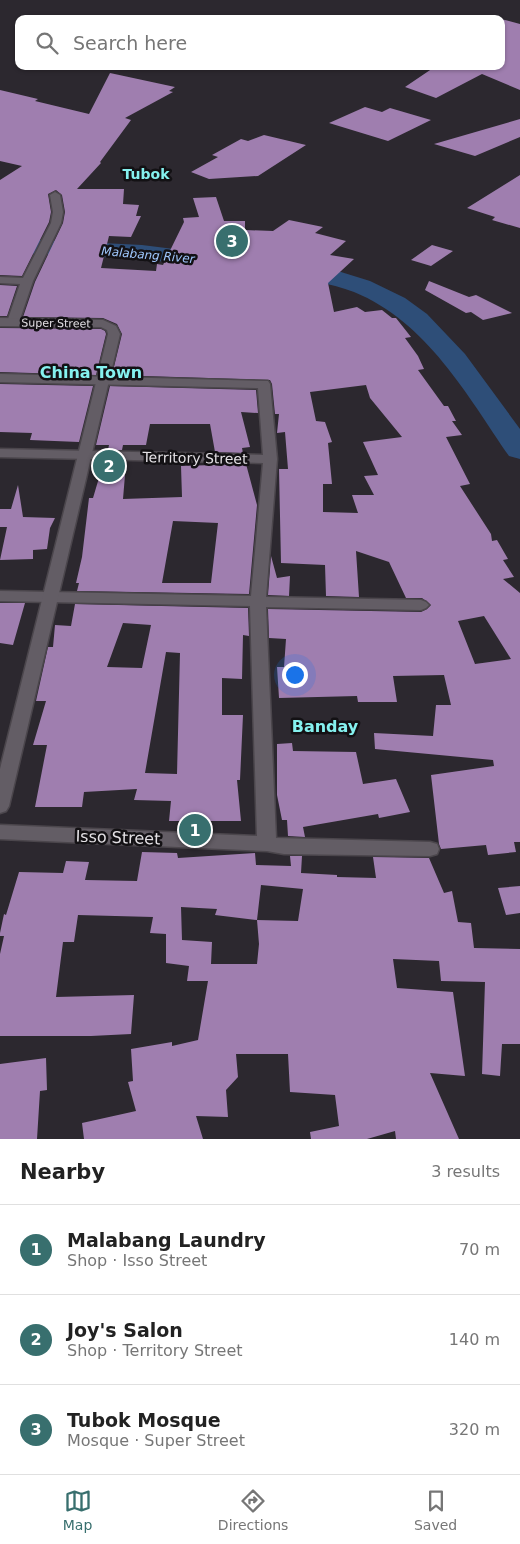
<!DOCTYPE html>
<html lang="en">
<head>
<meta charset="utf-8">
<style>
  body { margin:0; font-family:"DejaVu Sans",sans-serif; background:#f2f2f2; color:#222 }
  .you { position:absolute; left:294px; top:674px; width:18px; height:18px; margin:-12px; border:4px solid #fff; border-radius:50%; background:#1a73e8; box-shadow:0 0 0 8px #1a73e833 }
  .badge { display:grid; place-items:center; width:32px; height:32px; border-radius:50%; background:#386f6e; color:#fff; font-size:16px; font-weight:700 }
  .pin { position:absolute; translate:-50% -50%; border:2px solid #fff; box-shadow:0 1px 5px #0006 }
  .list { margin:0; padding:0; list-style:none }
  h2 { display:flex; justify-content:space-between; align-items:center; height:65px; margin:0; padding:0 20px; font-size:21px }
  h2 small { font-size:16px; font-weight:400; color:#767676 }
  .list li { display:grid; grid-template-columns:32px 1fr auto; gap:15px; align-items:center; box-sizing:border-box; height:90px; padding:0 20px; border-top:1px solid #e0e0e0 }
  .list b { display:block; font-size:19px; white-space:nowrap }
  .list p { margin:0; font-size:16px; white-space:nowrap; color:#767676 }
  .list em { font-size:16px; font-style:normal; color:#767676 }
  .icon { flex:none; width:28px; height:28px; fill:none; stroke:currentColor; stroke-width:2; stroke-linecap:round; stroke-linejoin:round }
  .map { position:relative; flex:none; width:520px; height:1139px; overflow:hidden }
  .search { position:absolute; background:#fff; box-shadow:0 1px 4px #0004; left:15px; right:15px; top:15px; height:55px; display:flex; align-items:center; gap:12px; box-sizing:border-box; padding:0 18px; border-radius:10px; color:#767676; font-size:19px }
  .sheet { height:335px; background:#fff }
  nav { display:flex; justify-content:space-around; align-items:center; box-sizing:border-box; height:70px; border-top:1px solid #e0e0e0; background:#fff; font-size:14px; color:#767676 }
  nav a { display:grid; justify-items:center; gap:2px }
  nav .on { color:#386f6e }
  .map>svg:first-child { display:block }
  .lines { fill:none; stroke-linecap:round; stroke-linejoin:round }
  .river { fill:#2e4e78; fill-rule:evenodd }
  .building { fill:#9f7eaf; fill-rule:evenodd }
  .street-casing { stroke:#4b464c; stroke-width:3 }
  .secondary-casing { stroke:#4b464c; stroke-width:3 }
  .street { fill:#635d65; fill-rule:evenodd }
  .secondary { fill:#635d65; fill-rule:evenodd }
  .labels { text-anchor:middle; stroke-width:5; stroke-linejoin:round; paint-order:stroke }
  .far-street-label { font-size:11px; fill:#e3e0e4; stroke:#131114 }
  .far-water-label { font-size:12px; font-style:italic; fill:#9fc7fd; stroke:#131114 }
  .far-quarter-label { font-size:14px; font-weight:bold; fill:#85f1ef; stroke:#131114 }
  .street-label { font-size:14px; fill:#e3e0e4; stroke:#131114 }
  .quarter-label { font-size:16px; font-weight:bold; fill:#85f1ef; stroke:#131114 }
  .near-street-label { font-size:16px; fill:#e3e0e4; stroke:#131114 }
</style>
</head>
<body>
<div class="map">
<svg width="520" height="1139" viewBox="0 0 520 1139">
  <rect width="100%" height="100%" fill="#2c282f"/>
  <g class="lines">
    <!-- river -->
    <path class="river" d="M0,238L142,245L214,254L223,256L226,261L223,266L214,268L142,259L0,252Z
      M289,262L341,272L370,281L405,298L427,314L465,354L520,429V459L509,456C467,395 427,322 354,292C331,283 305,280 280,274L277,269L280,264Z"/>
  </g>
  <!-- building -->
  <path class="building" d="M501,19L520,24V90L482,74L436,98L405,87L436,66H501Z
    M110,73L175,87L169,91L173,92L125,118L131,120L100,162L101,163L77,189H124L123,204L139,205L136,216H141L131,237L109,236L101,268L156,271L157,264L163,265L184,222L183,218L199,217L193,198L216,197L224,221H245V230L273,231L289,220L323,227L315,233L346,241L330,255L354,259L328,283L334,312L357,307L365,312L382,310L392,318H396L411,337L405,338L418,356L424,369L418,370L444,406H448L456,421H452L462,435L446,437L470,484L460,486L491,534L492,541L497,540L508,559L503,560L514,577L503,579L520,593V842H514L516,852L488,855L486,845L441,849L439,844L431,775L494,766L493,760L375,749L374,733L433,736L436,705H451L444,675L393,676L397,702H358L357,696L279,698L277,667H284L286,639L269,638L268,609L421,612L427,609L431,605L422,598H406L389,562L356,551L359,597L326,596L325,565L281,563L279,469H288L285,432L277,433L279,414H275L272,384L270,380L112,375L122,334L117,324L103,318L23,317L35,282L63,223L65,212L62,195L56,190L48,194L51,212L49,222L22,276L0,275V180L22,166L0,161V90L38,99L35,101L89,114ZM366,385L370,398L402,437L363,442L378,475L364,476L374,495H352L358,513L323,512V484H332L328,443L332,442L325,422L316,421L310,392ZM484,616L511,659L475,664L458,621Z
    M365,107L382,112L390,108L431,120L388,141L329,123Z
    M520,119V137L475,156L434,144Z
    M264,135L306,145L258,176L209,179L191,172L218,157L212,155L241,139L248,141Z
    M520,175V228L492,220L495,217L467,208Z
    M432,245L453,251L431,266L411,260Z
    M429,281L469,297L476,295L512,313L483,320L471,312L466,313L425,290Z
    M0,285L17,286L7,316H0Z
    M0,328L101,329L105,331L106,334L96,375L0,372Z
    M0,384L93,386L79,442L30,440L32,433L0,432Z
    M110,386L256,390L258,413L241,412L250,447L242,448L243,453L215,452L210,424H150L146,445H123L122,450H108L109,445H96Z
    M104,461L121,462L119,474L125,475L123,499L182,497L181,466L246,464L257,505L249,594L77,591L79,583H76L82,557L89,498H93ZM173,521L218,523L211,583H162Z
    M18,485L23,517L55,518L50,528L47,549L33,550V559L0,560L7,527H0V509H11Z
    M271,556L277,578L290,576L289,596L268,595Z
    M0,603H25L13,645L0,643Z
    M75,604L248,608L249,636L243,635L242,679L222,678V715H243L240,780H237L241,821H169L171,801L134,800L137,789L84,792L82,807H35L47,745H33L46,701H36L48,647H53L55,625L71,626ZM123,623L151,625L142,668L107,667ZM166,652L180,653L177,774L145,773Z
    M292,743L293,751L356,752L363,784L396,779L410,812L379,818L378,814L303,827L305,837L288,836L287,820H282L277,795V744Z
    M142,852L177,853L178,858L255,853L256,865L291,866L290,856H302L301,873L337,875V877L376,878L373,857L429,858L444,893L452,891L458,922L471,923L474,948L520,949V1044H502L500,1076L482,1074L485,982L441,981L439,961L393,959L397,988L453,992L465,1076L430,1073L459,1139H396L395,1131L367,1139H311L310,1132L339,1126L335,1095L290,1092L288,1054H236L238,1077L226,1090L228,1117L196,1116L203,1139H84L82,1123L136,1111L128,1082L133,1081L131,1049L172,1042V1046L198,1040L208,981H187L189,966L166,963V934L150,933L153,917L78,915L74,942H63L56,997L134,995L131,1034L91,1036H0V954L4,936H0V933L4,914L6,915L19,872L63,873L66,861L89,862L85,880L137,881ZM261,885L303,889L298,921L257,920ZM181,907L217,909L215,915L257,920L259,944L257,964H211L212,942L182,940Z
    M520,886V913L506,915L498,888Z
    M46,1058L47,1090L40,1091L37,1139H0V1064Z"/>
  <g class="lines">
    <!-- street casing -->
    <g class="street-casing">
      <path id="street" d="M55,192L60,195L63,212L61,223L33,281L19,322L17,324H9L7,322L20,284L0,283V277L23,278L51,223L53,212L50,195Z
        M0,374L268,381L270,384L277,459L266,597L421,600L426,602L429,605L426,608L421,610L266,607L276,838L430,842L437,844L439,849L437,854L430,856L284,854L267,851L0,839V825L257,836L250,606L0,601V591L251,596L263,463L0,457V449L263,455L258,388L0,382Z"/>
    </g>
    <!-- secondary casing -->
    <g class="secondary-casing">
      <path id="secondary" d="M0,318L103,320L116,326L120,334L9,806L6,811L0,813V769L108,334L107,330L101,327L0,326Z"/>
    </g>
    <!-- street -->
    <use href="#street" class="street"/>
    <!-- secondary -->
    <use href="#secondary" class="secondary"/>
  </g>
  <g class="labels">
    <!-- far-street labels -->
    <g class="far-street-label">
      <text transform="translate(56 323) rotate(1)" y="4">Super Street</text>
    </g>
    <!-- far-water labels -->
    <g class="far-water-label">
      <text transform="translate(148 255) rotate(5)" y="4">Malabang River</text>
    </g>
    <!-- far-quarter labels -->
    <g class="far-quarter-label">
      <text x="146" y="179">Tubok</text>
    </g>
    <!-- street labels -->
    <g class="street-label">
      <text transform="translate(195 458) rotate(1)" y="5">Territory Street</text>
    </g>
    <!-- quarter labels -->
    <g class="quarter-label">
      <text x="91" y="378">China Town</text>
      <text x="325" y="732">Banday</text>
    </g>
    <!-- near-street labels -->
    <g class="near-street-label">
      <text transform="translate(118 837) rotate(2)" y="6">Isso Street</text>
    </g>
  </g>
</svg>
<div class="you"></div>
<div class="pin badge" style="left:195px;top:830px">1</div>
<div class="pin badge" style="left:109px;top:466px">2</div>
<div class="pin badge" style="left:232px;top:241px">3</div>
<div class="search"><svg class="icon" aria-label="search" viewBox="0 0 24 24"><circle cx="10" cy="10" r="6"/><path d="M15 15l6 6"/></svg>Search here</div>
</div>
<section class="sheet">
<h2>Nearby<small>3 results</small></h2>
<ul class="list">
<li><span class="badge">1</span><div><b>Malabang Laundry</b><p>Shop · Isso Street</p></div><em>70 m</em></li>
<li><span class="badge">2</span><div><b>Joy's Salon</b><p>Shop · Territory Street</p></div><em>140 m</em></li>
<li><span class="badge">3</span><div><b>Tubok Mosque</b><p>Mosque · Super Street</p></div><em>320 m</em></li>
</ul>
</section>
<nav>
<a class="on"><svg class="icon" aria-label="map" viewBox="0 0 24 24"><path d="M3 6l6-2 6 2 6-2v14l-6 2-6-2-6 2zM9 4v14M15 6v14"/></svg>Map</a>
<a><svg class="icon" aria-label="directions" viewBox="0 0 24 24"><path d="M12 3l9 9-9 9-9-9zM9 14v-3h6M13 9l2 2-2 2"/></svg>Directions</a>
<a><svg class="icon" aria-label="saved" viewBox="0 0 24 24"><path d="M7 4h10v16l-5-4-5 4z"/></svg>Saved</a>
</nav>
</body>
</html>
